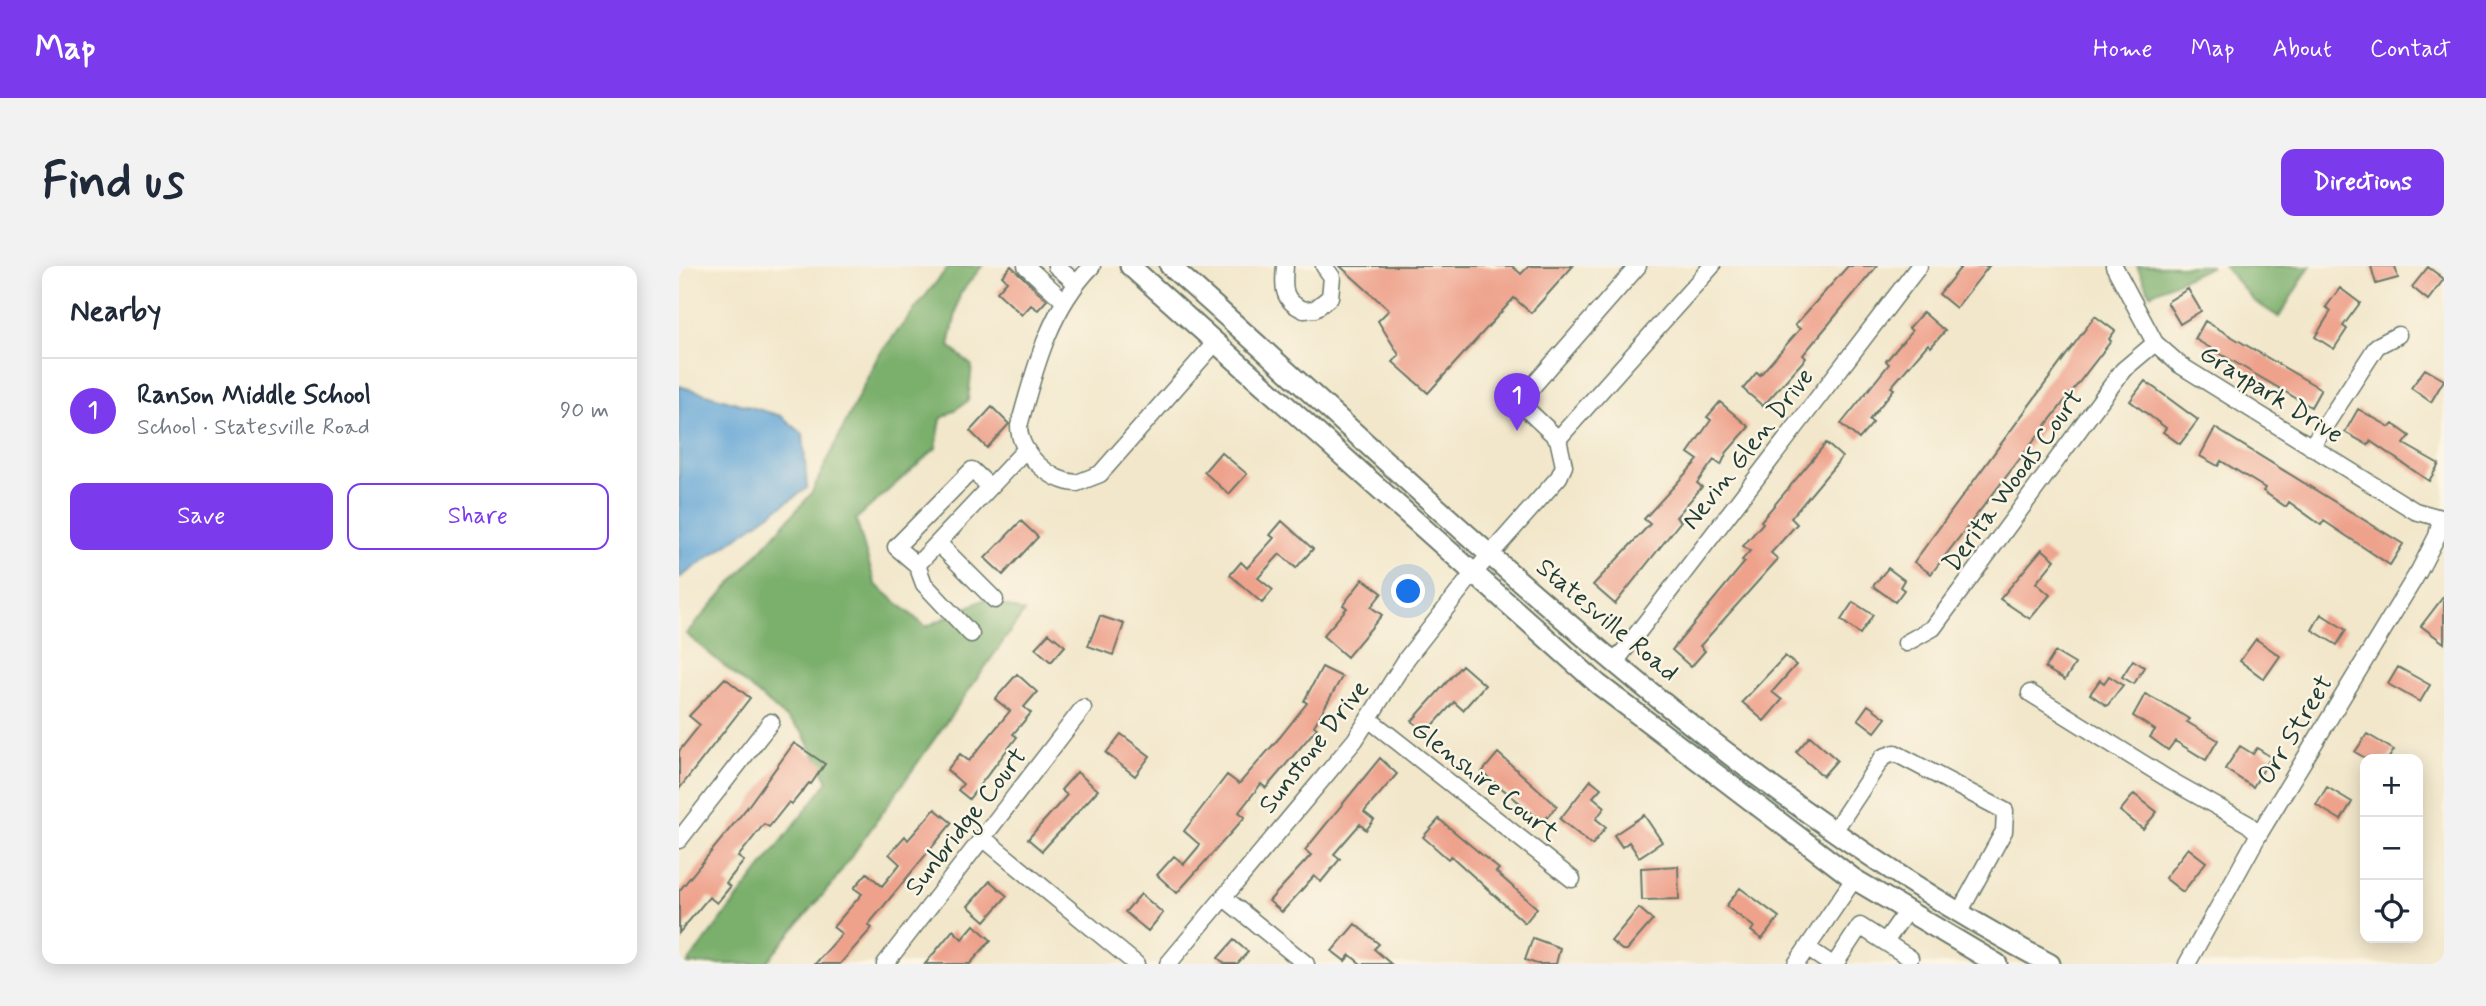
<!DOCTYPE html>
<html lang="en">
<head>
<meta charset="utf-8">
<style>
  body { margin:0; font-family:Mynerve,sans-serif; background:#f2f2f3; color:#1f2937 }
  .controls { position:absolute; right:21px; bottom:21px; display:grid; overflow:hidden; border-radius:14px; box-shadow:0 4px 18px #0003 }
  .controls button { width:63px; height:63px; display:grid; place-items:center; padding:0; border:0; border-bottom:2px solid #e0e1e3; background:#fff; color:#1f2937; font:35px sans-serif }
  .you { position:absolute; left:730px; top:326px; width:24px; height:24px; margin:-18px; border:5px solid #fff; border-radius:50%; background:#1a73e8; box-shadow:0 0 0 10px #1a73e833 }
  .badge { display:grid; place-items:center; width:46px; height:46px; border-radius:50%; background:#7c3aed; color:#fff; font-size:23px; font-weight:700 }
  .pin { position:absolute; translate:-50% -58px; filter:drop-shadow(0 2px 4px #0008) }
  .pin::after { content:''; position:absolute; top:37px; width:24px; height:21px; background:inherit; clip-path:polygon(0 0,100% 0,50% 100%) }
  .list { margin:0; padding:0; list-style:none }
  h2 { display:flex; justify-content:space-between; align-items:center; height:91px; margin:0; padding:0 28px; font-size:30px }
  h2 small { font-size:23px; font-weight:400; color:#747a83 }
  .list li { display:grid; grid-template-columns:46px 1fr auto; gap:21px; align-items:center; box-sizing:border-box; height:105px; padding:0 28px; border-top:2px solid #e0e1e3 }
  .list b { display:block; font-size:26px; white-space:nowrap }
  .list p { margin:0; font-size:23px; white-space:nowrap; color:#747a83 }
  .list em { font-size:23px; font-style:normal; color:#747a83 }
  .actions { display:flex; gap:14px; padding:21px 28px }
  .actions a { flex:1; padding:16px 0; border:2px solid #7c3aed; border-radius:14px; text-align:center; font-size:24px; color:#7c3aed }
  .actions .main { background:#7c3aed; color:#fff }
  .icon { flex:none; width:38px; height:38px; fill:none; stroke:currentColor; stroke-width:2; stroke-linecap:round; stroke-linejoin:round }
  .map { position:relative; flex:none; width:1765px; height:698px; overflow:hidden; border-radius:14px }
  header { display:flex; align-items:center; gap:42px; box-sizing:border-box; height:98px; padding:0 35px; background:#7c3aed; color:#fff }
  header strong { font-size:33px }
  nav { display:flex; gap:38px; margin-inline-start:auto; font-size:24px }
  .intro { display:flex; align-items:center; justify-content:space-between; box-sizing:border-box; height:168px; padding:0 42px }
  h1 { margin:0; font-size:49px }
  .button { padding:18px 32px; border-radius:14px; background:#7c3aed; color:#fff; font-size:24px; font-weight:700 }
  main { display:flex; gap:42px; padding:0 42px }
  aside { flex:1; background:#fff; border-radius:14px; box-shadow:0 4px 18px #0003 }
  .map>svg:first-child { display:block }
  .forest { fill:#7aaf6c; stroke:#4c7650; stroke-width:2 }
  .water { fill:#62a5d6; stroke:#407185; stroke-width:2 }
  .building { fill:#eea28c }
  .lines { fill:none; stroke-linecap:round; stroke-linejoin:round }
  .minor-casing { stroke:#697869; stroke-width:19 }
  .major-casing { stroke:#697869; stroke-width:23 }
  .minor { stroke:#fff; stroke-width:16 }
  .major { stroke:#fff; stroke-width:19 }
  .labels { text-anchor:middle; stroke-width:5; stroke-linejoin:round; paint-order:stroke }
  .street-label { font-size:26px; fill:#1f3d34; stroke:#fcf5e5 }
</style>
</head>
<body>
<header>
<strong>Map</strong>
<nav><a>Home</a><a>Map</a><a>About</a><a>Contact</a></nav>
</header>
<div class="intro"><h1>Find us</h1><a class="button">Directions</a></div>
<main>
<aside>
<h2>Nearby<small></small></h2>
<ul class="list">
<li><span class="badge">1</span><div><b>Ranson Middle School</b><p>School · Statesville Road</p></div><em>90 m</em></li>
</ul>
<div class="actions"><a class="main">Save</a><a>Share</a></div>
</aside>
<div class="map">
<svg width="1765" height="698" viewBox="0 0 1765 698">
  <rect width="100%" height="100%" fill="#fcf5e5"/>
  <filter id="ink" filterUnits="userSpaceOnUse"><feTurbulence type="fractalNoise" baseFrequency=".0143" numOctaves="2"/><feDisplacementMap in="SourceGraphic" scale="14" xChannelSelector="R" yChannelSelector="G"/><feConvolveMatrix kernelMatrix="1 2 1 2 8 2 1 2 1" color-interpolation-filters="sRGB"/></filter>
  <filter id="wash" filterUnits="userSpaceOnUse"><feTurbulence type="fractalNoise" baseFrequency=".00686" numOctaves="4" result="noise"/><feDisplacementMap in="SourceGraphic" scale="28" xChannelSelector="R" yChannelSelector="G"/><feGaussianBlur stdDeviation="1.57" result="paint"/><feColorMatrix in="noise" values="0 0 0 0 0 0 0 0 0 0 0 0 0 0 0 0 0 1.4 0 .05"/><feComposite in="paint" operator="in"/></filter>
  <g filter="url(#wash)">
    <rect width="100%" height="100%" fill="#f2e7cb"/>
    <!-- forest -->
    <path class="forest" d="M270,0H303L281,28L270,80L293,100L289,135L262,153L257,182L177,253L196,318L247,361L306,333L345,346L153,618L86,698H8L149,515L124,466L7,368L132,228L199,90Z
      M1458,0H1533L1471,28Z
      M1545,0H1631L1600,51L1575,35Z"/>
    <!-- water -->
    <path class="water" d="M0,120L102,150L124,168L128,222L0,312Z"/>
    <g id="blocks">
      <!-- building -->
      <path class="building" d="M332,0L368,34L359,44L352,39L343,49L318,26L328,15L323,10Z
        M661,0H833L842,8L850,0H894L852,47L835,32L749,127L714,96L720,89L699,55L710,44Z
        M1169,0H1198L1124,89L1127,92L1084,140L1064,123L1078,106L1081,109L1121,63L1116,59Z
        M1283,0H1310L1277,42L1260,28Z
        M1692,0H1716L1719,12L1697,18Z
        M1749,1L1765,13L1749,34L1733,21Z
        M1661,22L1681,37L1664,60L1668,63L1655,83L1636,71L1652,45L1647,41Z
        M1509,23L1522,45L1501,58L1488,36Z
        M1244,46L1266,65L1252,81L1249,78L1212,121L1215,123L1190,154L1194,157L1180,173L1162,158L1210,98L1207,95L1233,65L1230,62Z
        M1416,50L1436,65L1430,73L1432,75L1252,308L1235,296Z
        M1526,55L1642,123L1632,141L1516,73Z
        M1746,103L1765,114L1752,136L1732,122Z
        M1466,115L1519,154L1501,178L1484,166L1487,162L1451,135Z
        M1041,136L1070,161L1048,186L1042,199L1035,194L1018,217L1023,221L997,251L1002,255L936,338L914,319L971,258L965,253L1019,194L1009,187L1032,154L1028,151Z
        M313,141L330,158L308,182L291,165Z
        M1679,143L1711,161L1714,158L1731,170L1725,178L1760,198L1750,215L1691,175L1689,179L1666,166Z
        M1536,162L1724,278L1711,299L1645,255L1642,259L1610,236L1607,241L1584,225L1586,222L1542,195L1539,200L1521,190Z
        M1147,177L1163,191L1112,252L1118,258L1092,287L1099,293L1021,380L1026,385L1012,401L993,384L1066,296L1063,294L1071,285L1064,280L1084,257L1082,255Z
        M542,186L568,208L550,228L525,206Z
        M342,255L359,271L324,309L306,292Z
        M603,255L634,283L617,302L601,288L579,312L594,324L583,337L551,309L562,296L568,302L595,272L591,269Z
        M1363,283L1376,294L1357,317L1371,329L1351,353L1321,333Z
        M1209,302L1225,314L1221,321L1225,324L1216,336L1194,320Z
        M684,313L703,327L692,341L703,349L668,391L644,370L668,342L664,339Z
        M1765,330V377L1742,360Z
        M1174,336L1194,349L1181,368L1162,354Z
        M1642,348L1667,364L1658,379L1633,364Z
        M421,350L445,358L434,389L409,380Z
        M370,367L386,380L372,396L356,382Z
        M1577,373L1601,390L1585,413L1561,395Z
        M1376,386L1396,398L1386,414L1366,402Z
        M1106,390L1117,399L1093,426L1103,434L1085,455L1063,436Z
        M1454,394L1465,401L1455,418L1443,411Z
        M783,399L806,419L784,444L775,436L747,467L733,455Z
        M643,401L663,411L635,460L638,462L587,522L582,518L560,546L566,551L498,627L478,609L495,590L505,598L521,579L505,565L548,509L560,518L601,471L628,437L625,435Z
        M1719,401L1751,419L1741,436L1709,418Z
        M338,408L358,426L345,441L352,447L334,468L338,471L290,533L279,524L284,518L268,504L281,488L290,495L331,445L316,433Z
        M1430,410L1444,419L1428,440L1411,428L1421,414L1425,417Z
        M46,412L71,432L0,523V485L21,459L10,450Z
        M1466,428L1491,441L1510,453L1508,456L1539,474L1527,494L1496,475L1489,484L1471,471L1476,464L1454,450Z
        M1189,439L1207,452L1196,466L1179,453Z
        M442,468L471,490L456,510L427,487Z
        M1688,468L1715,484L1709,493H1688L1676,486Z
        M1131,470L1158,494L1144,510L1117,486Z
        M115,477L146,498L132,518L130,517L113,538L110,536L90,561L85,558L59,591L65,595L47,617L51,621L38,637L30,631L0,667V625L67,543Z
        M1561,480L1574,488L1578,482L1592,491L1574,521L1546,503Z
        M819,487L878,540L864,556L803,506Z
        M701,492L718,508L685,546L695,554L687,564L681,558L655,588L661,593L642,616L635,610L603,646L590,635L632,589L626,584Z
        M398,506L419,524L363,585L349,573L388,529L382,524Z
        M912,514L922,522L914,531L926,541L917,553L927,561L913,579L881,553Z
        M1648,521L1673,536L1662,554L1637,539Z
        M1455,528L1478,546L1464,563L1441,545Z
        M256,543L273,557L189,659L193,662L161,698H136L163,668L154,661L183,628L175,622L188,607L203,620L221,598L210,588L226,570L229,574Z
        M965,549L983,576L960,591L950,576L943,581L935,569Z
        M760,553L820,603L817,606L858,642L846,657L772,590L769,593L744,571Z
        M1509,582L1527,596L1504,626L1486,612Z
        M999,600L1000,633L963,634L962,602Z
        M311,615L328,630L306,655L289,640Z
        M1061,622L1100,651L1083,673L1072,665L1075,661L1047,640Z
        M462,628L484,647L469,665L446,646Z
        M960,642L974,654L948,684H943L932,675Z
        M676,658L700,678L695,683L712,698H682L671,689L666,695L653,685Z
        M295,659L312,674L291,698H246L274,664L283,673Z
        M854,672L881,682L877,698H858L846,694Z
        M555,674L569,686L558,698H546L539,692Z"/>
    </g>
  </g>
  <g filter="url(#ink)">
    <use href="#blocks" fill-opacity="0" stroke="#697869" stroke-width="2"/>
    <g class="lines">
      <!-- minor casing -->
      <g class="minor-casing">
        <path id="minor" d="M347,0L384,34
          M377,0L397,17
          M413,0C370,44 356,102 340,160C340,187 371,216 398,217L421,208L536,77
          M606,0C604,21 603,35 625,44L636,43L651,31L653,11L645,0
          M959,0L840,136L879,173L1033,0
          M1435,0L1476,77L1501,99L1736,245L1765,253
          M1632,181L1698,80L1719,69
          M259,277L316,334
          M238,299L347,183
          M292,368L245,318L238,299L217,281L293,204L311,221
          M1227,377L1254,362L1444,104L1476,77
          M937,395L1240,0
          M1351,427L1489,513L1569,558L1580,568
          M691,454L893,613
          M1155,565L1204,491L1216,487L1326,545L1325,565L1280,647
          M304,572L457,698
          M0,574L92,456
          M544,631L627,698
          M1206,676L1227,646
          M1128,682L1152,698
          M206,698L404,442
          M489,698L676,474L728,392L793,309L880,211L885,200L879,173
          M1117,698L1175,613
          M1156,698L1181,660L1231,692
          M1508,698L1580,568L1740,305L1758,270L1762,253"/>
      </g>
      <!-- major casing -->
      <g class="major-casing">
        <path id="major" d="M451,0L919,418L1175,613L1318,698
          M491,0C770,247 1038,522 1371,698"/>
      </g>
      <!-- minor -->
      <use href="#minor" class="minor"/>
      <!-- major -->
      <use href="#major" class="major"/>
    </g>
  </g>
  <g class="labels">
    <!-- street labels -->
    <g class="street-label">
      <text transform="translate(1593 127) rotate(32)" y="9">Graypark Drive</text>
      <text transform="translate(1068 182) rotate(-52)" y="9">Nevin Glen Drive</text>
      <text transform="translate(1333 214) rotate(-54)" y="9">Derita Woods Court</text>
      <text transform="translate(929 353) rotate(40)" y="9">Statesville Road</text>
      <text transform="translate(1615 463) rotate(-59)" y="9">Orr Street</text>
      <text transform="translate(634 480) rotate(-52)" y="9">Sunstone Drive</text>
      <text transform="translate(807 514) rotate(38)" y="9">Glenshire Court</text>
      <text transform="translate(286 555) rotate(-52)" y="9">Sunbridge Court</text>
    </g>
  </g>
</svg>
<div class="controls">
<button>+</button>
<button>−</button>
<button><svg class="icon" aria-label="locate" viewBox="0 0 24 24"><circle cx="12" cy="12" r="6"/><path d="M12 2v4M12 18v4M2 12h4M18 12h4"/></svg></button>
</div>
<div class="you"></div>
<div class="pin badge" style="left:838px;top:165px">1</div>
</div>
</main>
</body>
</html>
